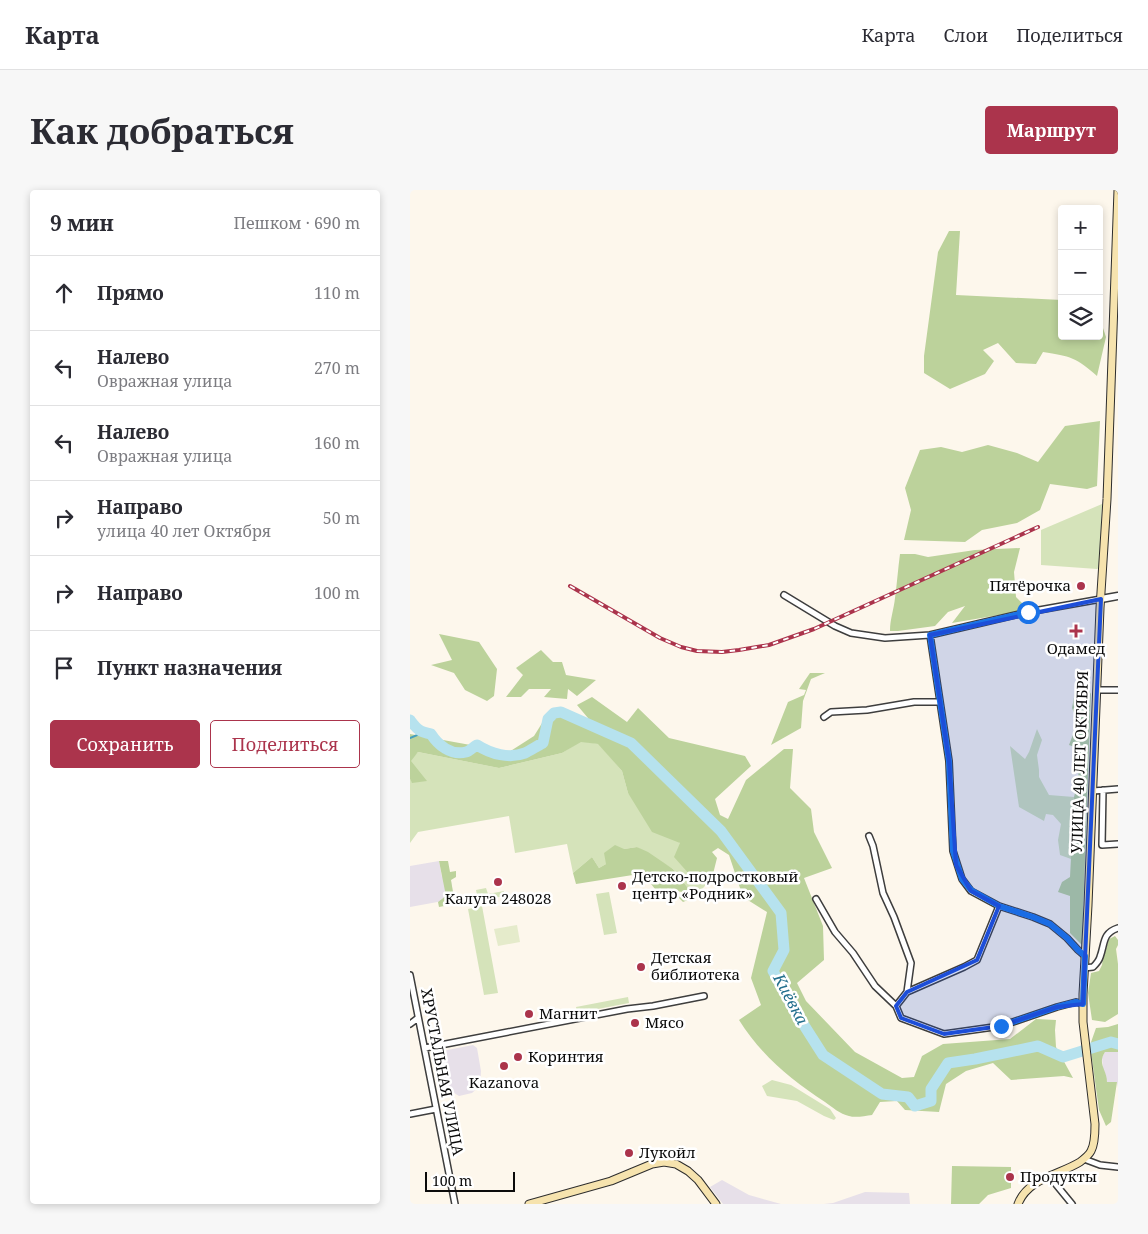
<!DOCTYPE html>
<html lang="ru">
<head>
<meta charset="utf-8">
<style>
  body { margin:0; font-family:"Noto Serif",serif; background:#f7f7f7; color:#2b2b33 }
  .controls { position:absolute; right:15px; top:15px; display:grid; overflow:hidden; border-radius:5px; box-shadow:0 2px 8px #0003 }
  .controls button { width:45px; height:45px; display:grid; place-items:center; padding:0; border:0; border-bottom:1px solid #e1e1e2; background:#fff; color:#2b2b33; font:25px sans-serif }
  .scale { position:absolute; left:15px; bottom:12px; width:90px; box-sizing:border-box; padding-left:5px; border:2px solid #0b0b0b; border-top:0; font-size:14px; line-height:18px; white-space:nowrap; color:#0b0b0b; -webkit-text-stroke:4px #fff; paint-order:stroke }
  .stop { position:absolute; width:15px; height:15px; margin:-11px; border:4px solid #1a73e8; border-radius:50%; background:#fff }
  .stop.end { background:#1a73e8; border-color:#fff; box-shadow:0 1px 5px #0008 }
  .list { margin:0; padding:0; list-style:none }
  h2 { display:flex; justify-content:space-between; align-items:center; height:65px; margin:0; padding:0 20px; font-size:21px }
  h2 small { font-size:16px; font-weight:400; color:#7c7c81 }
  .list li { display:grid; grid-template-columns:32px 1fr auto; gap:15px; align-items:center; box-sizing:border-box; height:75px; padding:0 20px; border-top:1px solid #e1e1e2 }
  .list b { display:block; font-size:19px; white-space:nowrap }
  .list p { margin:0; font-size:16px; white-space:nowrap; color:#7c7c81 }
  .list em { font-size:16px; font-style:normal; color:#7c7c81 }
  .actions { display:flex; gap:10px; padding:15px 20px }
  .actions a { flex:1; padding:11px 0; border:1px solid #ab344c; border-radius:5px; text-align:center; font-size:18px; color:#ab344c }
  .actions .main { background:#ab344c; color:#fff }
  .icon { flex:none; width:28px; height:28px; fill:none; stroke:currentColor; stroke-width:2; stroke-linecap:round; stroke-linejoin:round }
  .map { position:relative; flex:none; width:708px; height:1014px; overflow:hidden; border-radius:5px }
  header { display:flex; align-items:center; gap:30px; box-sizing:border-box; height:70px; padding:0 25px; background:#fff; border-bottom:1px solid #e1e1e2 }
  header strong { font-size:24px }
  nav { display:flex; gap:28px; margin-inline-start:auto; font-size:18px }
  .intro { display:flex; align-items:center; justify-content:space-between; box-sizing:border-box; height:120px; padding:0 30px }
  h1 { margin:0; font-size:35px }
  .button { padding:12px 22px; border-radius:5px; background:#ab344c; color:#fff; font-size:18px; font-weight:700 }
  main { display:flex; gap:30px; padding:0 30px }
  aside { flex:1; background:#fff; border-radius:5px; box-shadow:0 2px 8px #0003 }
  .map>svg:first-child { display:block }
  .industrial { fill:#e7e0e9 }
  .green { fill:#d5e3ba }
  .forest { fill:#bcd29b }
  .pitch { fill:#e5ebcb }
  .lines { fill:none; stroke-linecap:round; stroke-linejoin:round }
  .stream { stroke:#46a0bd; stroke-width:2 }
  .river { stroke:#b6e2ee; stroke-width:11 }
  .minor-casing { stroke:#3e3e3e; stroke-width:8 }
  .tertiary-casing { stroke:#3e3e3e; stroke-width:9 }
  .secondary-casing { stroke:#2d2d2d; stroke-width:9 }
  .minor { stroke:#fff; stroke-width:5 }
  .tertiary { stroke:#fff; stroke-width:6 }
  .secondary { stroke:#f6e3ae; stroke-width:7 }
  .rail-casing { stroke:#ab344c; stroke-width:4 }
  .rail { stroke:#fff; stroke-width:2; stroke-dasharray:5.5; stroke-linecap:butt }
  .route { stroke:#1a73e8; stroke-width:6 }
  .marked { fill:#1d4ed8; fill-opacity:0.2; stroke:#1d4ed8; stroke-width:4; stroke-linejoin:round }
  .poi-dot { fill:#ab344c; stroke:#fff; stroke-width:2 }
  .labels { text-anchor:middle; stroke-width:5; stroke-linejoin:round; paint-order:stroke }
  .poi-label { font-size:15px; fill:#0b0b0b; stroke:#fff; text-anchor:start }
  .street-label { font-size:15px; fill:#0b0b0b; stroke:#fff }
  .water-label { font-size:16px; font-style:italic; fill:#24708e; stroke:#fff }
</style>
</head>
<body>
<header>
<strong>Карта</strong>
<nav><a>Карта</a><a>Слои</a><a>Поделиться</a></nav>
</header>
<div class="intro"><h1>Как добраться</h1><a class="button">Маршрут</a></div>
<main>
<aside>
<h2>9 мин<small>Пешком · 690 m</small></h2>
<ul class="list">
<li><svg class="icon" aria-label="ahead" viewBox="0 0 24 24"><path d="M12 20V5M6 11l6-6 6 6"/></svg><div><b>Прямо</b></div><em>110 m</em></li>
<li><svg class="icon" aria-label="left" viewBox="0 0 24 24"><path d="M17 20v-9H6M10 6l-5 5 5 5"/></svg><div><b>Налево</b><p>Овражная улица</p></div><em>270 m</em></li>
<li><svg class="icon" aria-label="left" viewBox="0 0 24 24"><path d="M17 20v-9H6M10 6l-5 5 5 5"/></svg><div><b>Налево</b><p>Овражная улица</p></div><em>160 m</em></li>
<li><svg class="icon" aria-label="right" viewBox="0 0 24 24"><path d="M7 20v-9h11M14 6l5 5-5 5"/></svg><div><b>Направо</b><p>улица 40 лет Октября</p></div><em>50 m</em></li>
<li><svg class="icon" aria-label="right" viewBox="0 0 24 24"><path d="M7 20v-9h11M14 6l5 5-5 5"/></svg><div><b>Направо</b></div><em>100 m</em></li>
<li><svg class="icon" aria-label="arrive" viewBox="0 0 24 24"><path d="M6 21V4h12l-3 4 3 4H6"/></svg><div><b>Пункт назначения</b></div></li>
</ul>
<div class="actions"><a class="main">Сохранить</a><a>Поделиться</a></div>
</aside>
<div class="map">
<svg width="708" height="1014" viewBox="0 0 708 1014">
  <rect width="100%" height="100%" fill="#fdf7ec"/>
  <!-- industrial -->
  <path class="industrial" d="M29,671L32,687L40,685L44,709L0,717V676Z
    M63,855L67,858L71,881L70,896L62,903L49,906L41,901L30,903L22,863Z
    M695,862H708V897L707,892H697L693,880L692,867Z
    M312,990L339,1005L371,1014H313L300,997Z
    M455,1002L499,1003L500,1014H414L423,1013Z"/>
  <!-- green -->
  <path class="green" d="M692,314L689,378L687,379L631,375V340Z
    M627,539L632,550L627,565L629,580V587L639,605L664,607L661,669L650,665L648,650L651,634L643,625L636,624L634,631L609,617L600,556L615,569L619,562Z
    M171,551L189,554L212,581L218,603L270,653L280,685L302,688L285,707L263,679L227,657L214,659L196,674L189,678L182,667L163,683L157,654L105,663L99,626L8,642L0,653V589L2,592L0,570L8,562L89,578L152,563Z
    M76,698L78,704L94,701V706L68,711L66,700Z
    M199,702L207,743L194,745L186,704Z
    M72,716L88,803L74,805L58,719Z
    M218,807L219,813L167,823L166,817Z
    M362,890L381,895L420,919L426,928L424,930L414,926L387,911L357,906L352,896Z"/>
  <!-- forest -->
  <path class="forest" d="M539,41H550L546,105L652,110V146H689V126L696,147L687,186C667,168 660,166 633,162L626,174L606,173L588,153L573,160L584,171L575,184L540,199L514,183V166L528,62Z
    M690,231L687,296L677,299L640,294L630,320L607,333L572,340L555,352L494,350L501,320L495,298L510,260L531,257L552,262L578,255L607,263L628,272L655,236Z
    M610,358L604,382L606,407L619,420L542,433L555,416L538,422L525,436L488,441H480C480,429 484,419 485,408C487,393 488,379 490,364H505L518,367L565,360Z
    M29,444L69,452L87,479L84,506L77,511L55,500L44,483L21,475L42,470Z
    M131,460L143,472H152L156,485L186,490L167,506L158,499L157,509L134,507L141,499H119L111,507H96L113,485L106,478Z
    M400,483H415L401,489L393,511L391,538L361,555L378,512L394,505L396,500L389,499Z
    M667,491H673L681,504L672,755L660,743V706L648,702L652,692L660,687L664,607L668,591L670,559L659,555L664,542L666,528L662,518Z
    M182,507L217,532L228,518L259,548L335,566L341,576L305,609L310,625L318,629L336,590L374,559H383L380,598L401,619L404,642L422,678L394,688L413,736L414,770L387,793L396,811L445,862L492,888L504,887L512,866L533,854L600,849L626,829L646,830L645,840L646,857L663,888L654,886L601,890L583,873L556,881L536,894L529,922L495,920L487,911L470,912L462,925C455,926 445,928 439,926C430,924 422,917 415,912C381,890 351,865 329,830L351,815L341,788L357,722L333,707L319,665L308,658L302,662L307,668L302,688L280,685L264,667L270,653L242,642L218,603L212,581L188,554L171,552L152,563L89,578L8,562L1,571L17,591L2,593L0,589V544L99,562L124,546L139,522L175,533L178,528L167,515Z
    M205,655L214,659L227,657L238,662L263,679L285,707L273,712L269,708L272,702L267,701L259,704L245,699L238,690L229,684L166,694L163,683L182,667L189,678L196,674L194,663Z
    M29,671H38L40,682L46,681V687L41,690L45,714L29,717L28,712L36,706Z
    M705,746L708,750V755L706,759L708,774V824L695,832L682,830L678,803L681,783L689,781L692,775L693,768L699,749Z
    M708,834V862H695C687,874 697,880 697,892H707L701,932L696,936L689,920L680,855L686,838L698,837Z
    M542,976L601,977V998L578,1005L569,1014H541Z"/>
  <!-- pitch -->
  <path class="pitch" d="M107,735L110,752L88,756L84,739Z"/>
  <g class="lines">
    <!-- stream -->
    <path class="stream" d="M0,548L12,543"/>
    <!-- river -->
    <path class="river" d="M0,530C7,539 9,542 21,544C28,555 41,566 56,562C60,561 63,557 67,555C81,564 99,569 115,563C121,560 127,556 133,553L138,529L144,523L151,522L221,553L311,641L371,723L374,760L363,781L383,818L413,865L472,904L498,907L505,916L521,911V899L538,873L565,869L628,856L653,867L701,852L708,854"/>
    <!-- minor casing -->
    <g class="minor-casing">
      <path id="minor" d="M374,405L425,436L441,443L475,448L520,445L618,422L691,409
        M520,445L539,571L543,661L552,689L561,701L589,716L623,727L640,734L657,748L668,760L675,766
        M687,500H708
        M414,527L421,522L457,520L504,512H530
        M693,600L692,655L708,654
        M683,601L708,599
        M459,646L463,656L473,703L484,727L501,773L497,802
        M406,709L425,742L443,763L465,796L486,816L491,828L534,844L591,836L647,817L666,812L673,814
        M674,778L683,777C686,774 689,771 690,767C695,754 692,743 708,738
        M0,785L45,1014
        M486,816L497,802L554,777L567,770L589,716
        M0,834L8,828
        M15,858L217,819L243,816L294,806
        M0,924L26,919
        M674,969L690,975L708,977
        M639,986L662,1014"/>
    </g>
    <!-- tertiary casing -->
    <g class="tertiary-casing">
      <path id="tertiary" d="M691,409L708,406"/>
    </g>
    <!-- secondary casing -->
    <g class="secondary-casing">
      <path id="secondary" d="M119,1014L201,991L242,974L254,972L266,974L278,981L288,990L306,1014
        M608,1014C618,988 649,985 670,972C674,969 679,965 681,961C685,954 685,942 685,934L673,832V804L678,715L690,418L697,309L708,0"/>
    </g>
    <!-- minor -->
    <use href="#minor" class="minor"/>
    <!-- tertiary -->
    <use href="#tertiary" class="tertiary"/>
    <!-- secondary -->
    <use href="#secondary" class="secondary"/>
    <!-- rail casing -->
    <g class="rail-casing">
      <path id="rail" d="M160,396L250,448L271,457L287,461L312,462L329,460L359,455L404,439L628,337"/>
    </g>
    <!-- rail -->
    <use href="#rail" class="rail"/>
  </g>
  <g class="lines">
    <!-- route -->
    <path class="route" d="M591,836L647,817L666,812L673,814L675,766L668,760L657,748L640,734L623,727L589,716L561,700L552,689L543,661L539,571L520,445L618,422"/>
  </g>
  <!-- marked area -->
  <path class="marked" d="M691,409L673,814L647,817L591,836L534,844L491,828L486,816L497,802L567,770L589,716L561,701L546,675L539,571L520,445Z"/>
  <!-- markers -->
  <g class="poi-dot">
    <circle cx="671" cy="396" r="5"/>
    <path d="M663.5 433.5h5v5h5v5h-5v5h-5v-5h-5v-5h5z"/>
    <circle cx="88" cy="692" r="5"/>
    <circle cx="212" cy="696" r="5"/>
    <circle cx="231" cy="777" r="5"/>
    <circle cx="119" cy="824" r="5"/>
    <circle cx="225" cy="833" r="5"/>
    <circle cx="108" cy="867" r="5"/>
    <circle cx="94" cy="876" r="5"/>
    <circle cx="219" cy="963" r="5"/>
    <circle cx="600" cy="987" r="5"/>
  </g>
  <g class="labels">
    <!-- poi labels -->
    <g class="poi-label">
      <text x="661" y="401" text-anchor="end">Пятёрочка</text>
      <text x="666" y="464" text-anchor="middle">Одамед</text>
      <text x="222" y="692">Детско-подростковый<tspan x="222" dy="17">центр «Родник»</tspan></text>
      <text x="88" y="714" text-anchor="middle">Калуга 248028</text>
      <text x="241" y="773">Детская<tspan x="241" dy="17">библиотека</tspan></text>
      <text x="129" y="829">Магнит</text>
      <text x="235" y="838">Мясо</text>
      <text x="118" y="872">Коринтия</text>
      <text x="94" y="898" text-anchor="middle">Kazanova</text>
      <text x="229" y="968">Лукойл</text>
      <text x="610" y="992">Продукты</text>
    </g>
    <!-- street labels -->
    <g class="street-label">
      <text transform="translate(670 572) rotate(-88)" y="5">УЛИЦА 40 ЛЕТ ОКТЯБРЯ</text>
      <text transform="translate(32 882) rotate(79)" y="5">ХРУСТАЛЬНАЯ УЛИЦА</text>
    </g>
    <!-- water labels -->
    <g class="water-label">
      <text transform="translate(381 809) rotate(62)" y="6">Киёвка</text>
    </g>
  </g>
</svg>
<div class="controls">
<button>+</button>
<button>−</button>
<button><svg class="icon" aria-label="layers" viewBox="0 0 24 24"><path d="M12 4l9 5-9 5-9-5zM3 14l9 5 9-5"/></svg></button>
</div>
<div class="scale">100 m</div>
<div class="stop" style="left:618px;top:422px"></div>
<div class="stop end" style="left:591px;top:836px"></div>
</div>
</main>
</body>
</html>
